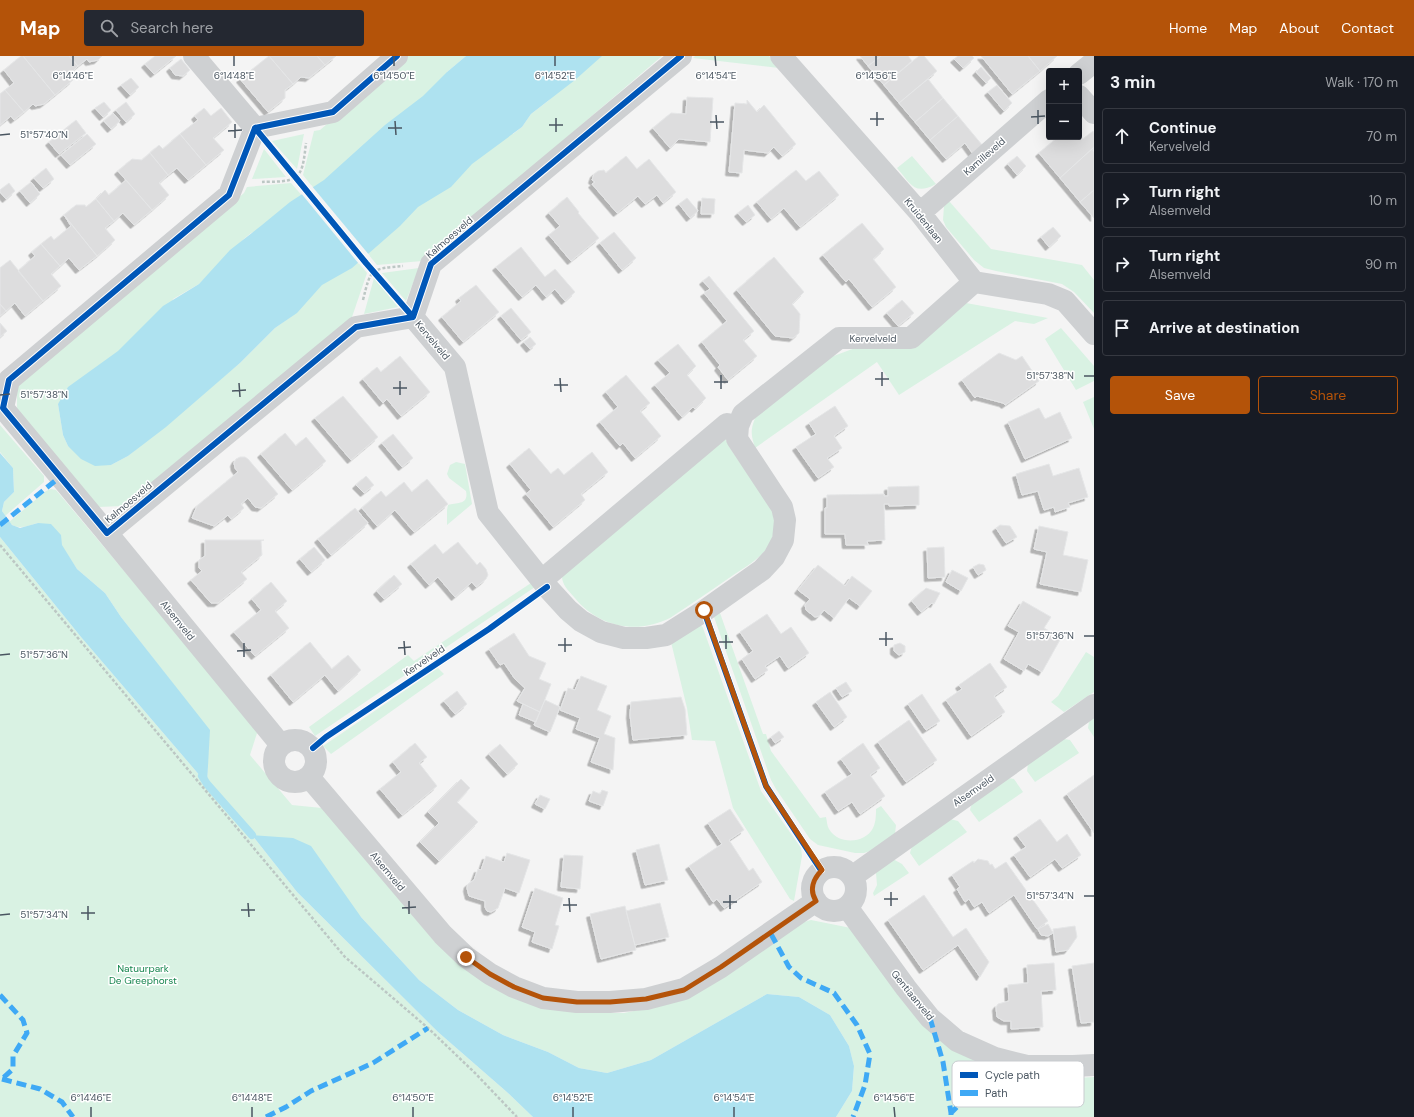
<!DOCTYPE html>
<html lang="en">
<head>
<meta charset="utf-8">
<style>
  body { margin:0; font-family:"DM Sans",sans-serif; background:#242831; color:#f1f3f6 }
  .controls { position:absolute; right:12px; top:12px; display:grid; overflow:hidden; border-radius:4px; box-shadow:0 4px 16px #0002 }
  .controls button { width:36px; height:36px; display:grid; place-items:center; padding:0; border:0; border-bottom:1px solid #363941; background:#171b24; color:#f1f3f6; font:20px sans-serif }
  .stop { position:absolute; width:12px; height:12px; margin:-9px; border:3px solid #b45309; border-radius:50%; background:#fff }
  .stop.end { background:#b45309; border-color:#fff; box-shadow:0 1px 4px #0008 }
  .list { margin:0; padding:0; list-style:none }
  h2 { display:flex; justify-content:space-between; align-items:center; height:52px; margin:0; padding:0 16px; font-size:17px }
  h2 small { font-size:13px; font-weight:400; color:#9ea1a6 }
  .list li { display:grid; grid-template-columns:26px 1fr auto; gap:12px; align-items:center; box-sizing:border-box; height:56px; margin:0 8px 8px; padding:0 8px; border:1px solid #363941; border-radius:4px }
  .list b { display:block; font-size:15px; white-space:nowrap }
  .list p { margin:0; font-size:13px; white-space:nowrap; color:#9ea1a6 }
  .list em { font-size:13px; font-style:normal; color:#9ea1a6 }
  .actions { display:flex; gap:8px; padding:12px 16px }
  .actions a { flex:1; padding:9px 0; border:1px solid #b45309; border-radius:4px; text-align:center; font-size:14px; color:#b45309 }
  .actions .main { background:#b45309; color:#fff }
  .icon { flex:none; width:22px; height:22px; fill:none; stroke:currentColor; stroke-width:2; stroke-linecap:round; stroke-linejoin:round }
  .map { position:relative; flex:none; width:1094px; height:1061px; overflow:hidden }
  header { display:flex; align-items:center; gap:24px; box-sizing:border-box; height:56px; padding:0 20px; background:#b45309; color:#fff }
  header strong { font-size:19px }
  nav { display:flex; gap:22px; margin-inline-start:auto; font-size:14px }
  .search { width:280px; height:36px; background:#242831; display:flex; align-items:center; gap:10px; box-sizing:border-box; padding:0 14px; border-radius:4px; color:#9ea1a6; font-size:15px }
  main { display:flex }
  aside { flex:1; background:#171b24 }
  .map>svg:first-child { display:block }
  .green { fill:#d9f2e3 }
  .water { fill:#aee2f0 }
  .pier { fill:#f4f4f4 }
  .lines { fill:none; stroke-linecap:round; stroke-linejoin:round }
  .stream { stroke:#aee2f0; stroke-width:8 }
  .building { fill:#ddddde; stroke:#e5e6e7; filter:url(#shadow) }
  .path { stroke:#bcc7c4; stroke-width:2.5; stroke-dasharray:3 2; stroke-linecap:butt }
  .minor { stroke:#ced0d2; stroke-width:22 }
  .quiet { stroke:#3fa9f5; stroke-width:5; stroke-dasharray:10 5; stroke-linecap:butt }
  .cycleway-casing { stroke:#fff; stroke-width:8 }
  .cycleway { stroke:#0057b8; stroke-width:6 }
  .route { stroke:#b45309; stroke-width:5 }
  .ticks { fill:none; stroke:#4a5661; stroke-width:1.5 }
  .labels { text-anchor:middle; stroke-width:3; stroke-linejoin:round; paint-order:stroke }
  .street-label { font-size:10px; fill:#4a5661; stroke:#fff }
  .park-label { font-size:10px; fill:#17864f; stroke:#fff }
  .key { fill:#fff; stroke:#c9ccd0; stroke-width:1 }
  .key-label { font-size:11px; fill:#4a5661 }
  .ticks-label { font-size:10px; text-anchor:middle; fill:#4a5661; stroke:#fff; stroke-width:3; stroke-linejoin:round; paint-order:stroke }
</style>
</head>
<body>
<header>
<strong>Map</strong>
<div class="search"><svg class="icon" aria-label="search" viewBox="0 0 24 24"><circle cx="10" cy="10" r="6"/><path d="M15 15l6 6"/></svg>Search here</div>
<nav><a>Home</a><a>Map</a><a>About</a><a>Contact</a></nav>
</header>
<main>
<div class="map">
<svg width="1094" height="1061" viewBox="0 0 1094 1061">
  <defs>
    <filter id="shadow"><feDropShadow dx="-3.5" dy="3.5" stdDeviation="0" flood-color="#0004"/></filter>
  </defs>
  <rect width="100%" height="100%" fill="#f4f4f4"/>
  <!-- green -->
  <path class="green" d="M408,0H466L447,16L448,32L315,134L303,119L314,75L320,74Z
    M593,0H662L422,205L377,209L368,198L390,172L502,77L513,78L522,71L531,58L548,45Z
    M695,0H769L779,12L693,2Z
    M304,78L297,113L272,85Z
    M264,93L286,121L252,123Z
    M912,100L936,128C914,140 911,128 897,112Z
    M291,127L305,143L271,170L251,177L245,182L199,228L173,243L169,260L58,348L63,379L68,390L111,409L128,400L240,307L275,272L292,260L351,198L367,217L352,261L123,450L98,451L17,353V331L244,137L247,131Z
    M949,145L991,193L1082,209L1094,224V257L1074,236L1062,228L996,215L984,212L974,204L946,171L943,164L944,150Z
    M419,212L406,245L382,217Z
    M374,222L398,251L364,258Z
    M966,247L1048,262L1034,268L1015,265L899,339L877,306L755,392C751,378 750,374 756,360L831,301L855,292H910Z
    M1061,272L1094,310V325L1076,334L1045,283Z
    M1094,341V373L1083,346Z
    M0,369L44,420V426L5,460L2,455L4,446L14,436L13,412L0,396Z
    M725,382L730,392L771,452C776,464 775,480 768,491C759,504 742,513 729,522C710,535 690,549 670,562C636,579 598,571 574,541C568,534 562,529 562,520Z
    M456,406L465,408L472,448L447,469V454L448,449C457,446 469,449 466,435L449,422L447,418L450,409Z
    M51,433L56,434L258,674L250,699L292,749L322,752L436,887L589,957H624L654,951L764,893L804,866L811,864L851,872L889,923L1018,1019L1057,1023L1094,1021V1061H836L852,1035L854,1010L849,990L830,959L799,941L767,938L651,1004L607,1017L579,1012L548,996L503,979L458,954L419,924L361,861L252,779L297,836L438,976L508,1037L533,1061H0V481L81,581L207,728L209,674L121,561L105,537L77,513L61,489L38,467C27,470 17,475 9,466L46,435Z
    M531,527L535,531L315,680L309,671L408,599L414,605Z
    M717,556L720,557L763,678H766L771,695L820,762L826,761C827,765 827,770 829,773C838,789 865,788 873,772C876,766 876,759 876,753L881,750L896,769L895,778L870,795L864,797H855L818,789L810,783L776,733L771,724L714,561Z
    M701,569L703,572L761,735L801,792L802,800L794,845L790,843L733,752L715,685L692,684L687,652L671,586Z
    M1086,596L1094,601V636L1064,656L1051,646L1058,640Z
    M438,612L444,618L331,698L323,690Z
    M1094,662V681L1088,672L1089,666Z
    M1064,683L1070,684L1079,697L1035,726L1027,715L1028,708Z
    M1008,722L1014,723L1023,736L979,766L970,754L972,747Z
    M950,763L958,765L967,776L919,810L910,797L912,790Z
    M893,803L902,808L909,817L874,840L873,837L877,829L876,817L882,811Z"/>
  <!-- water -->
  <path class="water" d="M466,0H602L575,24L531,58L522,71L472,108L451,131L418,151L400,170L352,212L322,229L297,257L275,272L240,307L166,371L128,400L111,409L95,410L81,403L68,390L63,379L58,348L68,331L118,295L163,250L199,228L230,194L262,169L290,146L324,124L385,69L423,40L447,16Z
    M0,397L13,412L14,436L4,446L2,455L12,469L20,472L38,467L51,468L61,479L62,489L77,513L105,537L121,561L210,674L207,728L81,581L0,481Z
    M252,779L293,782L311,790L361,861L419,924L458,954L503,979L548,996L579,1012L607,1017L651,1004L767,938L799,941L830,959L849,990L854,1010L852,1035L836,1061H533L508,1037L438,976L297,836Z"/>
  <!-- pier -->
  <path class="pier" d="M311,129L370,200L359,208L300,136Z"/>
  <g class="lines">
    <!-- stream -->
    <path class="stream" d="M202,720L207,728L252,779"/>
  </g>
  <!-- building -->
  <path class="building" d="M21,0H23L55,39L44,48L35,50L33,48L24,56L5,34L14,27L4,14Z
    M23,0H69L78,10L69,19L73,24L55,39Z
    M69,0H102L98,4L89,6L87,3L78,10Z
    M155,0H176L154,18L145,8Z
    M269,0L293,28L285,34V42L268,56L240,23Z
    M269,0H317L325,9L309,22L301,21L293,28Z
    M317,0H336L325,9Z
    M860,0H881L868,10Z
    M881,0H908L912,5L884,29L868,10Z
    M919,0H924L937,15L899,47L884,29Z
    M958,0H972L974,2L963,12L954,3Z
    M981,0H1028L1040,15L1012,38Z
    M1028,0H1057L1040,15Z
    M181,3L190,14L183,20L175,19L170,12Z
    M981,11L991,22L986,27L976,16Z
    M131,22L139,31L130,39L121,29Z
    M928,23L943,42L915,66L899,47Z
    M997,29L1012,47L1004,55L988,36Z
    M5,34L24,56L14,64L11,60L0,69V38Z
    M687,41L713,42L710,86L679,83L670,92L653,72L671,57L686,58Z
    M943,42L958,60L930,84L915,66Z
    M747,44L757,56L764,49L796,88L782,100L774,91L768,97L744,94L742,117L729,116L735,47L747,48Z
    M104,46L111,54L103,61L95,52Z
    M126,46L135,58L126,66L116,54Z
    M204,52L211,60L221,52L232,66L213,82L224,94L206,109L180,78L198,64L195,60Z
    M113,57L120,65L111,73L104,65Z
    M958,60L983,90L973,98L965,87L946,103L930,84Z
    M76,64L86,77L59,98L49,86Z
    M1093,75L1094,77V91L1060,122L1039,97L1058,81H1079V78L1083,83Z
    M87,78L96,88L70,109L61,99Z
    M180,78L206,109L188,124L177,112L168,119L150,97L159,89L163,93Z
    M1094,91L1093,95L1094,96V134L1080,146L1060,122Z
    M150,97L168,119L159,127L169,139L152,154L118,115L132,103L142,104Z
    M626,100L637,113L649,103L676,136L663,147L657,139L645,148L638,140L617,157L592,128L595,126L592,124L594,118L598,115L604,114L606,117Z
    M1017,100L1026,110L1017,119L1008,108Z
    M46,112L54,123L43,132L34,122Z
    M796,114L806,125L819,115L839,139L800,171L784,152L771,163L757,146Z
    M126,124L152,154L134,169L123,157L114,165L96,143L105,134L109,139Z
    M31,126L40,138L30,147L20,135Z
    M9,127L15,135L6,143L0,136V134Z
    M1094,134V162L1080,146Z
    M567,141L579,156L578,157L599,182L571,205L549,179L560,170L549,157Z
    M687,142L698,155L690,162L679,148Z
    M702,142L715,143L714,158H701Z
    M96,143L114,165L105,172L115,184L97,200L64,159L76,149H85L86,151Z
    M748,149L755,159L746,166L738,157Z
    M64,159L97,200L79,214L69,202L60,210L41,188L51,180L54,184L71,170Z
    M862,167L884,193L873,203L896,231L872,251L849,223L846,226L823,199Z
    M1053,171L1061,180L1049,191L1041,181Z
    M614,176L636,202L622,214L600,187Z
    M41,188L60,210L51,218L61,230L43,245L18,215L35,200L32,196Z
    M521,191L545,221L555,213L575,236L565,245L555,233L546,241L536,229L522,241L496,211Z
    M774,201L804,236L792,248L800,258L799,277L793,282L775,280L737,234Z
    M10,204L43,245L25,260L15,247L6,255L0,248V212Z
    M709,220L754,275L743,284L757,300L728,324L718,311L720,309L702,286L727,265L704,237L710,233L703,225Z
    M476,229L499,256L463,286L442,261L461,245L459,242Z
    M902,244L914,257L898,270L887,257Z
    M0,248L6,255L0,260Z
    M511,252L531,276L521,284L501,260Z
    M0,267L7,275L0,281Z
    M530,281L536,288L530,293L524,286Z
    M678,288L696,310L687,319L706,342L695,353L693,351L682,361L655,329L670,317L658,304Z
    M999,297L1016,304L1022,300L1039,325L1005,349L1003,347L977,340L975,342L962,324Z
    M400,300L430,336L401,360L387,343L383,347L363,323L377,311L381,316Z
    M626,319L650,347L640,355L661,380L635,402L623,387L620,390L600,366L618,351L606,336Z
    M343,340L378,381L351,404L315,362Z
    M835,350L848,370L834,380L842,392L827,402L834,411L818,422L796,391L816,378L809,367Z
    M1039,352L1045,363L1060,356L1072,382L1025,403L1008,366Z
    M285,377L296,390L306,381L326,405L292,434L261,398Z
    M393,378L413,402L402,411L382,387Z
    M529,392L551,418L558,412L564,419L592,396L608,416L581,438L585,444L553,471L526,438L531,434L510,408Z
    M240,401H245L248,403L278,438L261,452L255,451L248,442L241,448L244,452L231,463L228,459L214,470L192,462L197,450L238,416L235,412L234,407L236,403Z
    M1049,408L1053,420L1079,412L1088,441L1068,447L1070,451L1055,456L1054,451L1044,454L1038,435L1022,439L1016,418Z
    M366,420L374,429L364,437L356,429Z
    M427,423L448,448L414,476L395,454L377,470L362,452L381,435L386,441L404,426L412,436Z
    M919,430V449L889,450V448H884L885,484L867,485L868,489H846L845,478H825V452H827V439L884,438V440H888V431Z
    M355,452L368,467L331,499L318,483Z
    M1000,469L1010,470L1017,481L1006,487L996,472Z
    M1039,470L1068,476L1063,499L1088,504L1081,536L1040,528L1047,496L1034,493Z
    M205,484H264L261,485L262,499L241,516L247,523L218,547H211L191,524L202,515L199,512V504L205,500Z
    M458,486L477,509L480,506L486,513L488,519L486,523L476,531L472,526L455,541L438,521L429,529L411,508L435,488L443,498Z
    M314,491L325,504L311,516L300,503Z
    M944,491L945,521L928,522L927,492Z
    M979,508L984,509L986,514L978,519L973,511Z
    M818,509L845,530L852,520L872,535L860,550L849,542L834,562L824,554L819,560L815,561L806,554L805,549L810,543L798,534Z
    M952,514L968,522L961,535L946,526Z
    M394,519L402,528L384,543L377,535Z
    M271,526L287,545L275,555L289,572L255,600L234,576L261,554L252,543Z
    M926,532L940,537L934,548L932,547L921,556L912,545Z
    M1023,545L1051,561L1044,572L1061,582L1042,616L1028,608L1024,615L1004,603L1019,576L1008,570Z
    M767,558L781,578L791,571L809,597L788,612L780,600L765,610L768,614L755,623L742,603L753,595L740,576Z
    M514,577L529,600L546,607L539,623L551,628L540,656L517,645L525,632L515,623L504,607L500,609L489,593Z
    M310,586L332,613L348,599L361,614L338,635L325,619L293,646L271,619Z
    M900,587L905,590V596L899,599L894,595V589Z
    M990,607L1007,631L994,640L1005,656L971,680L946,644L962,633L959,629Z
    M581,620L607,630L597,654L611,660L604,678L615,682L613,714L591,706L600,682L576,673L580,662L560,654L568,632L575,634Z
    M846,626L852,635L842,641L836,632Z
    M457,635L467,648L455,658L444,645Z
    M830,636L847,661L834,671L816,646Z
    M922,638L940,665L926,674L908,648Z
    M681,641L685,653L687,679L633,684L630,659L631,646Z
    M545,644L560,651L550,676L534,669Z
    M523,648L540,656L536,666L519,659Z
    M909,664L937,704L906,726L878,686Z
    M779,675L784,681L775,687L771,681Z
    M415,687L427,701L419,707L437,730L402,759L380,733L401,716L393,706Z
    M863,687L880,712L870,719L885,740L860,758L852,746L838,755L825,736L852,718L841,703Z
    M500,688L518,708L507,718L489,698Z
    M1094,719V777L1067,738Z
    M461,723L470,732L457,746L478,766L439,805L420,786L439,767L428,756Z
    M602,734L608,736L603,750L589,745L593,735L600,738Z
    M540,739L550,743L545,753L535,748Z
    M730,753L744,774L729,784L749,815L753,812L762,826L724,852L717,843L713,846L689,810L722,788L708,767Z
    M1040,763L1057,786L1067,778L1081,799L1062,812L1055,803L1030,821L1014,799L1026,791L1017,779Z
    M659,788L668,824L645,829L636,794Z
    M507,797L530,804L519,837L505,832L498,852L491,856L487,855L485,851V845L469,840L467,832L468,828L474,824L478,813L481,814L486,800L504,806Z
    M564,799L583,800L580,833L561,831Z
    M978,803L988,805L990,809L992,808L995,813L1006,806L1048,865L1037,873L1014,839L989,857L982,846L974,851L969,843L965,846L957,833L960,831L952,819L973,805L974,807Z
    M535,832L563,842L555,869L559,870L552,893L532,886L535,876L522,871Z
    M924,839L953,881L966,872L989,906L980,921L958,889L923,914L888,864Z
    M660,847L669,881L635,889L626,855Z
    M625,850L636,894L601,903L590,858Z
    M1048,868L1053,877L1048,880L1041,879L1038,873Z
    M1075,870L1077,881L1068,894L1056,896L1053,873Z
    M1054,907L1056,934L1041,935L1043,971L1011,973V965H1004L997,961L996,951L998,948L1009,945L1008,929L1028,927L1027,909Z
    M1094,907V966L1081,967L1072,910Z"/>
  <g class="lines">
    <!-- path -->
    <path class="path" d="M262,126C273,125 294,128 300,116C304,109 305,95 306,87
      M363,244C371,212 370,213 403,210
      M0,489L345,901L428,972L475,1017L517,1061"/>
    <!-- minor -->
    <path class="minor" d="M194,0L255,72
      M397,0L333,56L255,72L229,139L9,324L3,352L107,477L356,271L413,261L431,208L681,0
      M781,0L920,157L974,226L1048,238L1065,245L1094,278
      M1079,18L1094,6
      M1079,40L1094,57
      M920,157L1049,44
      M413,261L455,311L488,457L547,531L568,554L581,565L601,576L624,582H646L666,579L704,555L762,514L774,501L783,484L785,464L782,451L737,383L738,370L743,358L839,282H911L974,226
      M107,477L281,689
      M542,524L727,368L738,370
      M274 705a21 21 0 1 1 42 0a21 21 0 1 1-42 0Z
      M309,721L443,879L466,901L490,918L514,931L543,942L577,946H610L646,943L684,933L721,911L816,845
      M812 833a22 22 0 1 1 44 0a22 22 0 1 1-44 0Z
      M853,820L1094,649
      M847,851L906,932L930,962L957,985L995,1002L1027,1010H1073L1094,1009"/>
    <!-- quiet -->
    <path class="quiet" d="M0,469L60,421
      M771,878L789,911L801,922L834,937L857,969L870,998L865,1029L853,1061
      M0,939L23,964L27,977L13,1000V1013L2,1023H0
      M930,962L943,1006L951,1057
      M2,1023L40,1033L62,1046L73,1061
      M951,1059V1057L973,1035L999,1015L1027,1010
      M266,1061L286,1051L311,1035L373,1007L428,972"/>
    <!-- cycleway casing -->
    <g class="cycleway-casing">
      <path id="cycleway" d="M397,0L333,56L255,72L229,139L9,324L3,352L107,477L356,271L413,261L431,208L681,0
        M255,72L366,207L413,261
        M704,555L766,730L821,814
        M313,692L326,681L489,573L547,531"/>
    </g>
    <!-- cycleway -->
    <use href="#cycleway" class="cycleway"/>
  </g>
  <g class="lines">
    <!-- route -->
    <path class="route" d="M466,901L490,918L514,931L543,942L577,946H610L646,943L684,934L721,911L816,845C809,834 813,823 822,814L766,730L704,554"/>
  </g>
  <!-- ticks -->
  <path class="ticks" d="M73,0V10M234,0V10M394,0V10M555,0V10M715,0L716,10M876,0V10M1038,54V68M877,56V70M716,59L717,73M1031,61L1045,60M556,62V76M870,63H884M395,65L396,79M710,66H724M235,68V82M549,69H563M388,72H402M228,75L242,74M0,79L10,78M882,316V330M721,319V333M1084,320H1094M560,322L561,336M875,323H889M400,325V339M714,326H728M239,327L240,341M554,329H568M393,332H407M232,335L246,334M0,339L10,338M886,576V590M726,579V593M1084,580H1094M565,582V596M879,583H893M404,585L405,599M719,586H733M244,587V601M558,589H572M398,592L411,591M237,595L251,594M0,599L10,598M891,836V850M730,839V853M1084,840H1094M569,842L570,856M884,843H898M409,845V858M723,846H737M248,847L249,861M563,849H577M88,850V864M402,852L416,851M241,854H255M81,857H95M0,859L10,858M91,1051V1061M252,1051V1061M413,1051V1061M573,1051V1061M734,1051V1061M894,1051L895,1061"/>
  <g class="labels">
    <!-- street labels -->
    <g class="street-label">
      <text transform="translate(984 100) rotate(-41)" y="4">Kamilleveld</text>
      <text transform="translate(924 164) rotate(51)" y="4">Kruidenlaan</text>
      <text transform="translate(449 181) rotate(-41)" y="4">Kalmoesveld</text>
      <text x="873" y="286">Kervelveld</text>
      <text transform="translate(433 284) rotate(50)" y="4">Kervelveld</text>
      <text transform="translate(128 446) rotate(-40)" y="4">Kalmoesveld</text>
      <text transform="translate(178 564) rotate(51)" y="4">Alsemveld</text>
      <text transform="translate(424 604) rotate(-34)" y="4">Kervelveld</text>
      <text transform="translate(973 734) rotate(-35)" y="4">Alsemveld</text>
      <text transform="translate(388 815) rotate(50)" y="4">Alsemveld</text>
      <text transform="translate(913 939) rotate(51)" y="4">Gentiaanveld</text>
    </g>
    <!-- park labels -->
    <g class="park-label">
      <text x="143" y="916">Natuurpark<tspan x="143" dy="12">De Greephorst</tspan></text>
    </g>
  </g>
  <!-- legend -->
  <rect x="952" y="1005" width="132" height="46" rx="6" class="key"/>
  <rect x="960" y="1016" width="18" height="6" fill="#0057b8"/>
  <rect x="960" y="1034" width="18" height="6" fill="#3fa9f5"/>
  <g class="key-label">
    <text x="985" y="1023">Cycle path</text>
    <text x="985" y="1041">Path</text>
  </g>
  <g class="ticks-label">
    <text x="73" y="23">6°14'46"E</text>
    <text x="234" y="23">6°14'48"E</text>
    <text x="394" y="23">6°14'50"E</text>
    <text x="555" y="23">6°14'52"E</text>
    <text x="716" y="23">6°14'54"E</text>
    <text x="876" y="23">6°14'56"E</text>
    <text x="44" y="82">51°57'40"N</text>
    <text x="1050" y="323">51°57'38"N</text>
    <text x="44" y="342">51°57'38"N</text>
    <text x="1050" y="583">51°57'36"N</text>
    <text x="44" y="602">51°57'36"N</text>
    <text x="1050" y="843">51°57'34"N</text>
    <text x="44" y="862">51°57'34"N</text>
    <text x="91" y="1045">6°14'46"E</text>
    <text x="252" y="1045">6°14'48"E</text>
    <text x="413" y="1045">6°14'50"E</text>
    <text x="573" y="1045">6°14'52"E</text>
    <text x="734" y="1045">6°14'54"E</text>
    <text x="894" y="1045">6°14'56"E</text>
  </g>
</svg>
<div class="controls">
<button>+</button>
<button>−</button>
</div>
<div class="stop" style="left:704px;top:554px"></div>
<div class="stop end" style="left:466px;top:901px"></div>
</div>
<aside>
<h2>3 min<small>Walk · 170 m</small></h2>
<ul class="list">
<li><svg class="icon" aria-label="ahead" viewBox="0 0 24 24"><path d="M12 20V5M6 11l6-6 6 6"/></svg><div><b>Continue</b><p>Kervelveld</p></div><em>70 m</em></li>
<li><svg class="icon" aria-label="right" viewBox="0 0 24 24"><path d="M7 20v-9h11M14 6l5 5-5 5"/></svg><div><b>Turn right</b><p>Alsemveld</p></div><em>10 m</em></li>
<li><svg class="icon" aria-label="right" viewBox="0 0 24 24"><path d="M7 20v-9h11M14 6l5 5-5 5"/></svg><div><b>Turn right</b><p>Alsemveld</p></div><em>90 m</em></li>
<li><svg class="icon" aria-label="arrive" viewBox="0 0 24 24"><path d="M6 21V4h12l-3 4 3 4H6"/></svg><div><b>Arrive at destination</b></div></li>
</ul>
<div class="actions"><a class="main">Save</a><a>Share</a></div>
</aside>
</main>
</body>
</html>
